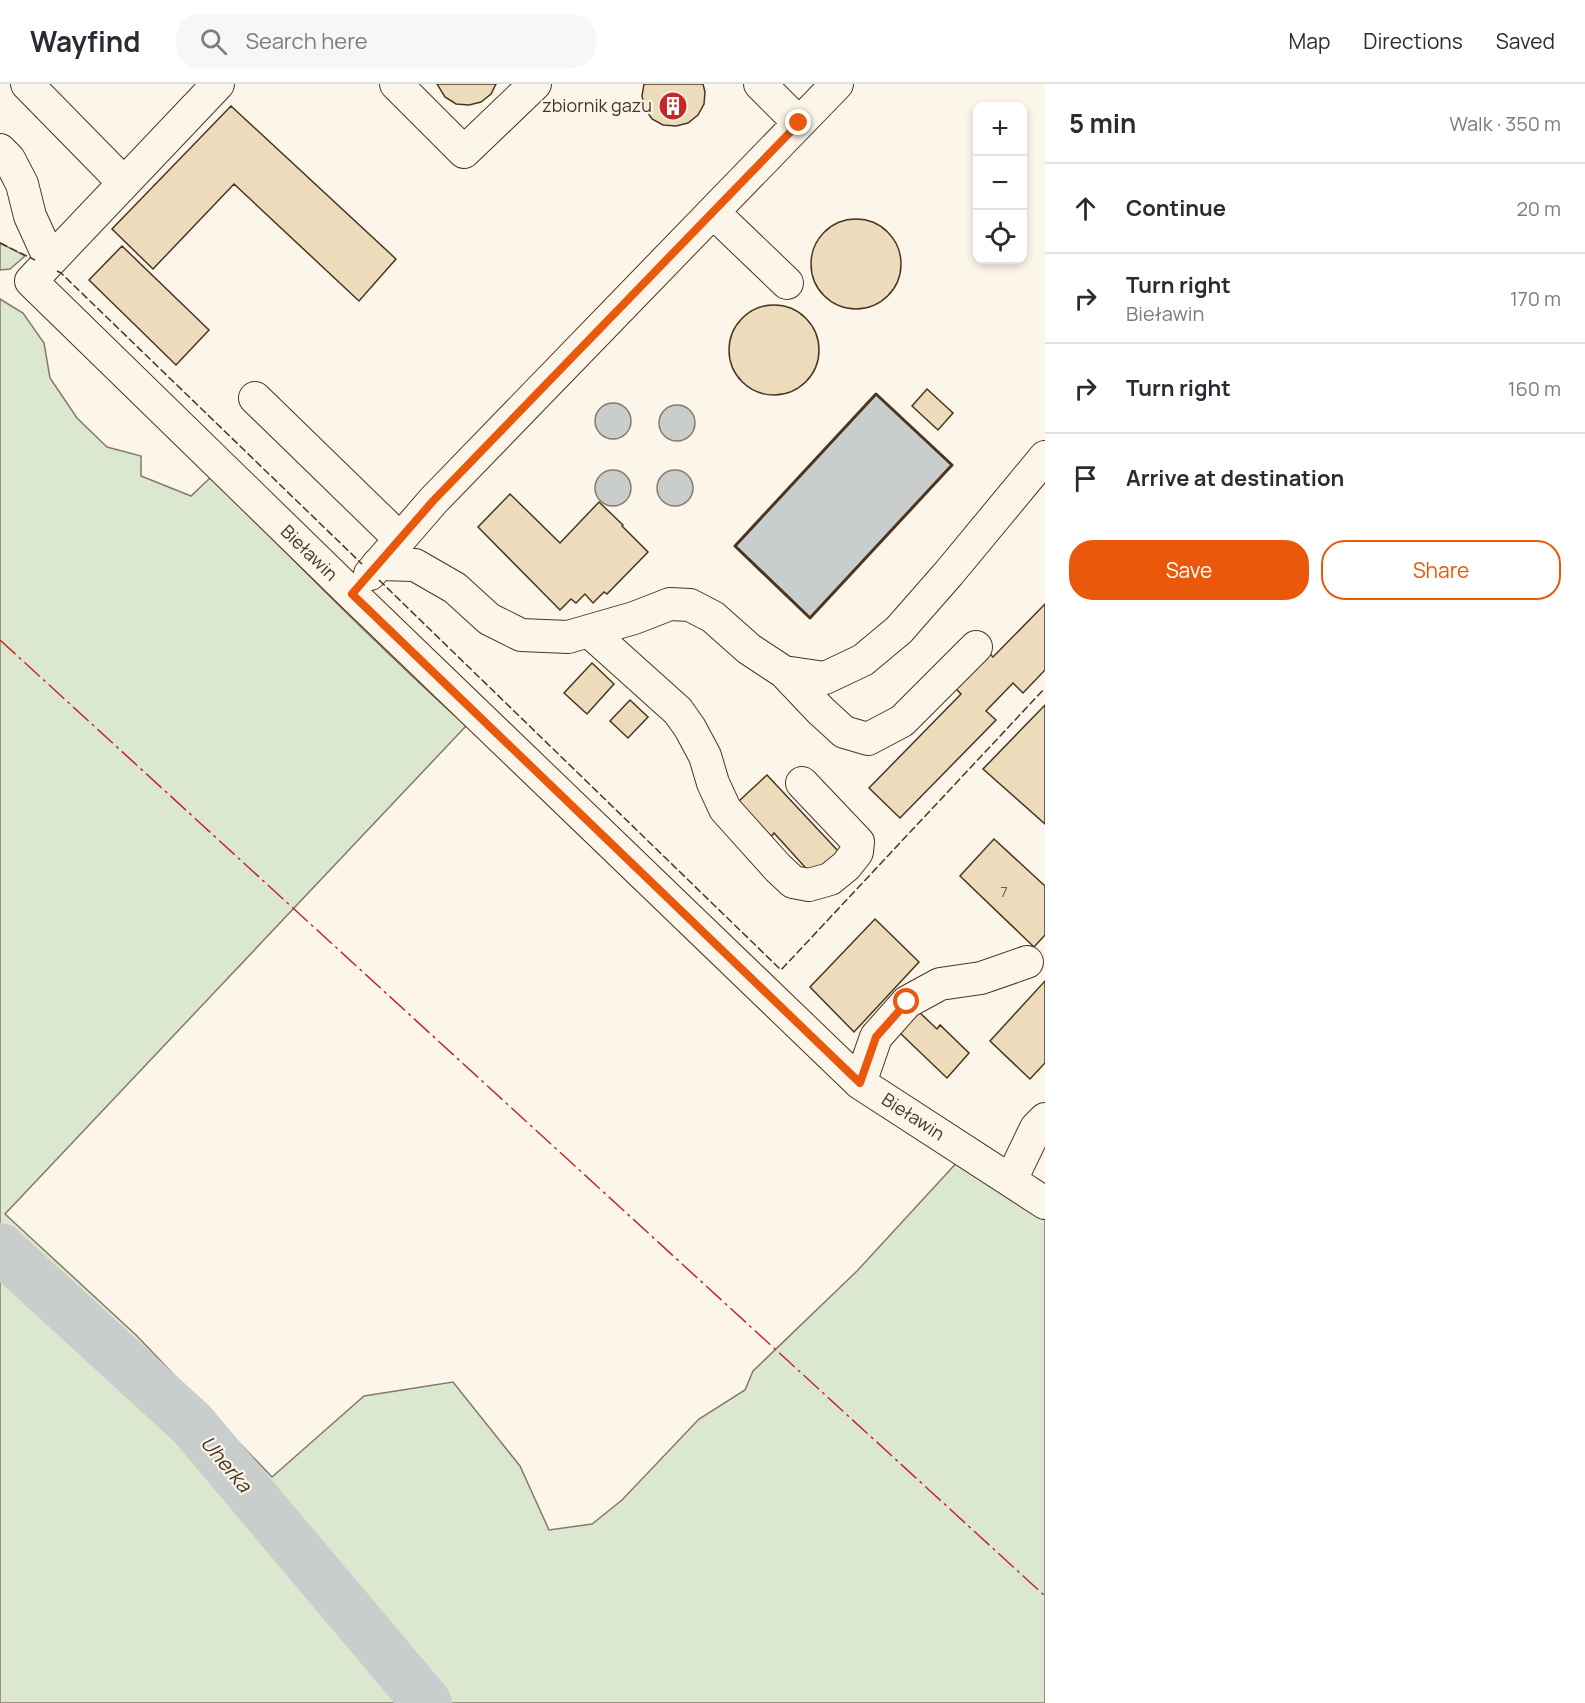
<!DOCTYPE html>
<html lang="en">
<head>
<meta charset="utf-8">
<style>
  body { margin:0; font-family:Manrope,sans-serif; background:#f7f7f7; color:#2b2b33 }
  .controls { position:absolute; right:18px; top:18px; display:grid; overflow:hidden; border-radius:12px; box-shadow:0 3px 9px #0003 }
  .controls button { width:54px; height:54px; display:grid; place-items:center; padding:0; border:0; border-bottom:2px solid #e1e1e2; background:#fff; color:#2b2b33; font:30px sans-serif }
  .stop { position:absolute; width:18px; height:18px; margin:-14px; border:4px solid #ea580c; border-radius:50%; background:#fff }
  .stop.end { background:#ea580c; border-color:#fff; box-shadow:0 2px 6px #0008 }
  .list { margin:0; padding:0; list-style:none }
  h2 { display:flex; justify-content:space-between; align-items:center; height:78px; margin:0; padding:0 24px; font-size:26px }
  h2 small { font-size:20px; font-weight:400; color:#7c7c81 }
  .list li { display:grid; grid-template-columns:39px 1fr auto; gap:18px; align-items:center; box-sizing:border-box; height:90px; padding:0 24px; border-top:2px solid #e1e1e2 }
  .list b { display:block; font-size:22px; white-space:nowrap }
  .list p { margin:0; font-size:20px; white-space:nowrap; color:#7c7c81 }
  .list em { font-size:20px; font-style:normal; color:#7c7c81 }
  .actions { display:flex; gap:12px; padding:18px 24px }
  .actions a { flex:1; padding:14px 0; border:2px solid #ea580c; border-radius:24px; text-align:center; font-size:21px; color:#ea580c }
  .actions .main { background:#ea580c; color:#fff }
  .icon { flex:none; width:33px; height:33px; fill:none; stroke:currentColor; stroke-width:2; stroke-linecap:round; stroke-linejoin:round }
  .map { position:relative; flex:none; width:1045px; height:1619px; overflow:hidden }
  header { display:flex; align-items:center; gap:36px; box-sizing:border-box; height:84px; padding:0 30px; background:#fff; border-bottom:2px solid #e1e1e2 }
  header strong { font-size:28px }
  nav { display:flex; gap:33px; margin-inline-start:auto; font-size:21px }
  .search { width:420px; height:54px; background:#f7f7f7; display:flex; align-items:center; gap:15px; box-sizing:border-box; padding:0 21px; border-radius:24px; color:#7c7c81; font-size:22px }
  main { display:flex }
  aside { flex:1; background:#fff }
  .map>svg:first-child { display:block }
  .green { fill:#dce7d0; stroke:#887966; stroke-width:1.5 }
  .water { fill:#c9cecd; stroke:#887966; stroke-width:1.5 }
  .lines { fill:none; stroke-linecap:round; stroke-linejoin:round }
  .river { stroke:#c9cecd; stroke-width:50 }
  .building { fill:#ecdcbc; stroke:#4a3520; stroke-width:1.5 }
  .minor-casing { stroke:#4a3520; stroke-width:34 }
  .minor { stroke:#fbf6e9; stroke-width:32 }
  .fence { stroke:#4a3520; stroke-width:1.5; stroke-dasharray:8 3; stroke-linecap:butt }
  .wall { stroke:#4a3520; stroke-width:3 }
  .power { stroke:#c62828; stroke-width:1.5; stroke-dasharray:21 4.5 3 4.5; stroke-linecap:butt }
  .route { stroke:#ea580c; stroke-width:8 }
  .labels { text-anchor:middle; stroke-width:4.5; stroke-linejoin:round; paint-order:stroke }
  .number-label { font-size:15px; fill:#725f47 }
  .poi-label { font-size:18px; fill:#4a3520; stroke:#fbf6e9; text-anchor:end }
  .street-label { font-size:18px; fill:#4a3520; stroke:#fbf6e9 }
  .water-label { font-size:20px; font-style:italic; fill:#4a3520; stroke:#fbf6e9 }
</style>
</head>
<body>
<header>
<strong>Wayfind</strong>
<div class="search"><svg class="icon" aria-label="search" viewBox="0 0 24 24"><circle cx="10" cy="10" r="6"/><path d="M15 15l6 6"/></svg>Search here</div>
<nav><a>Map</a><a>Directions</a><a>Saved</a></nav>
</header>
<main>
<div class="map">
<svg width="1045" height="1619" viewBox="0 0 1045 1619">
  <rect width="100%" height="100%" fill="#fbf6e9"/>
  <!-- green -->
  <path class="green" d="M0,159L25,172L10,185L0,186Z
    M0,215L23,229L44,259L50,294L77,334L107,363L141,372V392L191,412L212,392C294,478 378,562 466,642L5,1130L136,1251L272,1393L364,1312L453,1298L520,1382L549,1446L592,1440L622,1416L699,1335L745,1306L753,1287L857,1187L961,1074L1045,1129V1619H0Z"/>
  <!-- water -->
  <path class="water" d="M876,310L952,381L810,534L735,462Z
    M595 337a18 18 0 1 1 36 0a18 18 0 1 1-36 0Z
    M659 339a18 18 0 1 1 36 0a18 18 0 1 1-36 0Z
    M657 404a18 18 0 1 1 36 0a18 18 0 1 1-36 0Z
    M595 404a18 18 0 1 1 36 0a18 18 0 1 1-36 0Z"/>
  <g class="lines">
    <!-- river -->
    <path class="river" d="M0,1164L192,1340L427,1619"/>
  </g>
  <!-- building -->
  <path class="building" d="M437,0H496L491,10L481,18L469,21L456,20L445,13Z
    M644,0H703L705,8L704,20L698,31L688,39L676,42L663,41L652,35L645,25L642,12Z
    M231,22L396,175L359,217L234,100L153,185L112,145Z
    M811 180a45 45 0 1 1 90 0a45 45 0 1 1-90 0Z
    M122,162L209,246L176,281L89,196Z
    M729 266a45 45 0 1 1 90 0a45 45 0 1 1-90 0Z
    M927,305L953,329L938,346L912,322Z
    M510,410L560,459L599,418L623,441L622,442L648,468L607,510L604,508L593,519L585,510L576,519L571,515L560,526L478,443Z
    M1045,520V586L1023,609L1013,599L986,627L996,636L900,734L869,704L961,610L954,603L988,568L993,573Z
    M592,579L614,600L587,630L564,609Z
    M630,616L648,633L628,654L610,637Z
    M1045,621V740L983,685Z
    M767,691L839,768L813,792L774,749L771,753L739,717Z
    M994,755L1045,802V851L1034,863L960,792Z
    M875,835L919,878L854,948L810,903Z
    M1045,897V979L1030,995L990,957Z
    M919,928L937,945L940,941L969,969L947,994L899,948Z"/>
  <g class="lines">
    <!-- minor casing -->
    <g class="minor-casing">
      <path id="minor" d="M27,0L124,99
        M218,0L31,197L352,510L860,999L1045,1119
        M396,0L464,68L535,0
        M760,0L799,39
        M0,66L9,75L22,100L30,132L50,176
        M713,128L787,199
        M255,314L400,455
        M378,480L415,481L455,504L489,535L521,551L568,553L634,534L670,520L690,521L713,533L749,565L784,588L825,594L863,576L899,546L949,489L1045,373
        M370,490L433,417L837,0
        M589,547L678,627L690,644L705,672L713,699L725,725L778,784L793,798L809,801L830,795L846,782L857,768L858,758L802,699
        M784,588L821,627L844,648L868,655L902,637L976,563
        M860,999L876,953L907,918L940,900L981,894L1027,878
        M1011,1096L1036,1044L1045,1035"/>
    </g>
    <!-- minor -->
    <use href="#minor" class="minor"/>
    <!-- fence -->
    <path class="fence" d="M0,159L35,176
      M57,187L61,189L362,480
      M379,496L781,886L1045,604"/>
    <!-- wall -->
    <path class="wall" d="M876,310L952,381L810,534L735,462Z"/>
    <!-- power -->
    <path class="power" d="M0,556L1045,1512"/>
  </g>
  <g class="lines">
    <!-- route -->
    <path class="route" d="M799,39L433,417L352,510L860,999L876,953L907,918"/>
  </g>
  <!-- icons -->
  <defs>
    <g id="building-disc" transform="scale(1.5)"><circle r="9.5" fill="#c62828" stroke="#fbf6e9"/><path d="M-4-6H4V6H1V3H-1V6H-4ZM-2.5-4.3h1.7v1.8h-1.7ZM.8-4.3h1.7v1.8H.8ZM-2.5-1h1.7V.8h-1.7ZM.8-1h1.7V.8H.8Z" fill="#fff"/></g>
  </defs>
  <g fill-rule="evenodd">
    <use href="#building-disc" x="673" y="22"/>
  </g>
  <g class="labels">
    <!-- number labels -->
    <g class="number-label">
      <text x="1004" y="813">7</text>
    </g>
    <!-- poi labels -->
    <g class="poi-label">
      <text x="652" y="28">zbiornik gazu</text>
    </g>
    <!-- street labels -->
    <g class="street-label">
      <text transform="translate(309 469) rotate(44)" y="6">Bieławin</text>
      <text transform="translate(913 1033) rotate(33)" y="6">Bieławin</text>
    </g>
    <!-- water labels -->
    <g class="water-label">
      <text transform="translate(226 1380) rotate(50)" y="7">Uherka</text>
    </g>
  </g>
</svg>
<div class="controls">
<button>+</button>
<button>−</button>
<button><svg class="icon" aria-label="locate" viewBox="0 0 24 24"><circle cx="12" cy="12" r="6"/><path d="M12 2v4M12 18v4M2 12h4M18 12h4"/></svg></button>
</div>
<div class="stop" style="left:907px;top:918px"></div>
<div class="stop end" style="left:799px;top:39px"></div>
</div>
<aside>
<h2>5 min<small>Walk · 350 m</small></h2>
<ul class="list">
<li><svg class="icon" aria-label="ahead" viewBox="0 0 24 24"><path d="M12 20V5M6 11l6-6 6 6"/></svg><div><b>Continue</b></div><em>20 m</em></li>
<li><svg class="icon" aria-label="right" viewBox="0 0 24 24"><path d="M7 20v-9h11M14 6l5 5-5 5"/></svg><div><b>Turn right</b><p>Bieławin</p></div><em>170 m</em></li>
<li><svg class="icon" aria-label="right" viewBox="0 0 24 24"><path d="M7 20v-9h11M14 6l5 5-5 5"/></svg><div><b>Turn right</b></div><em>160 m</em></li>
<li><svg class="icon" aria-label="arrive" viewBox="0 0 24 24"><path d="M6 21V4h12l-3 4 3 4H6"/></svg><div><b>Arrive at destination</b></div></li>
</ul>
<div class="actions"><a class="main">Save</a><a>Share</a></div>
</aside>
</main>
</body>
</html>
